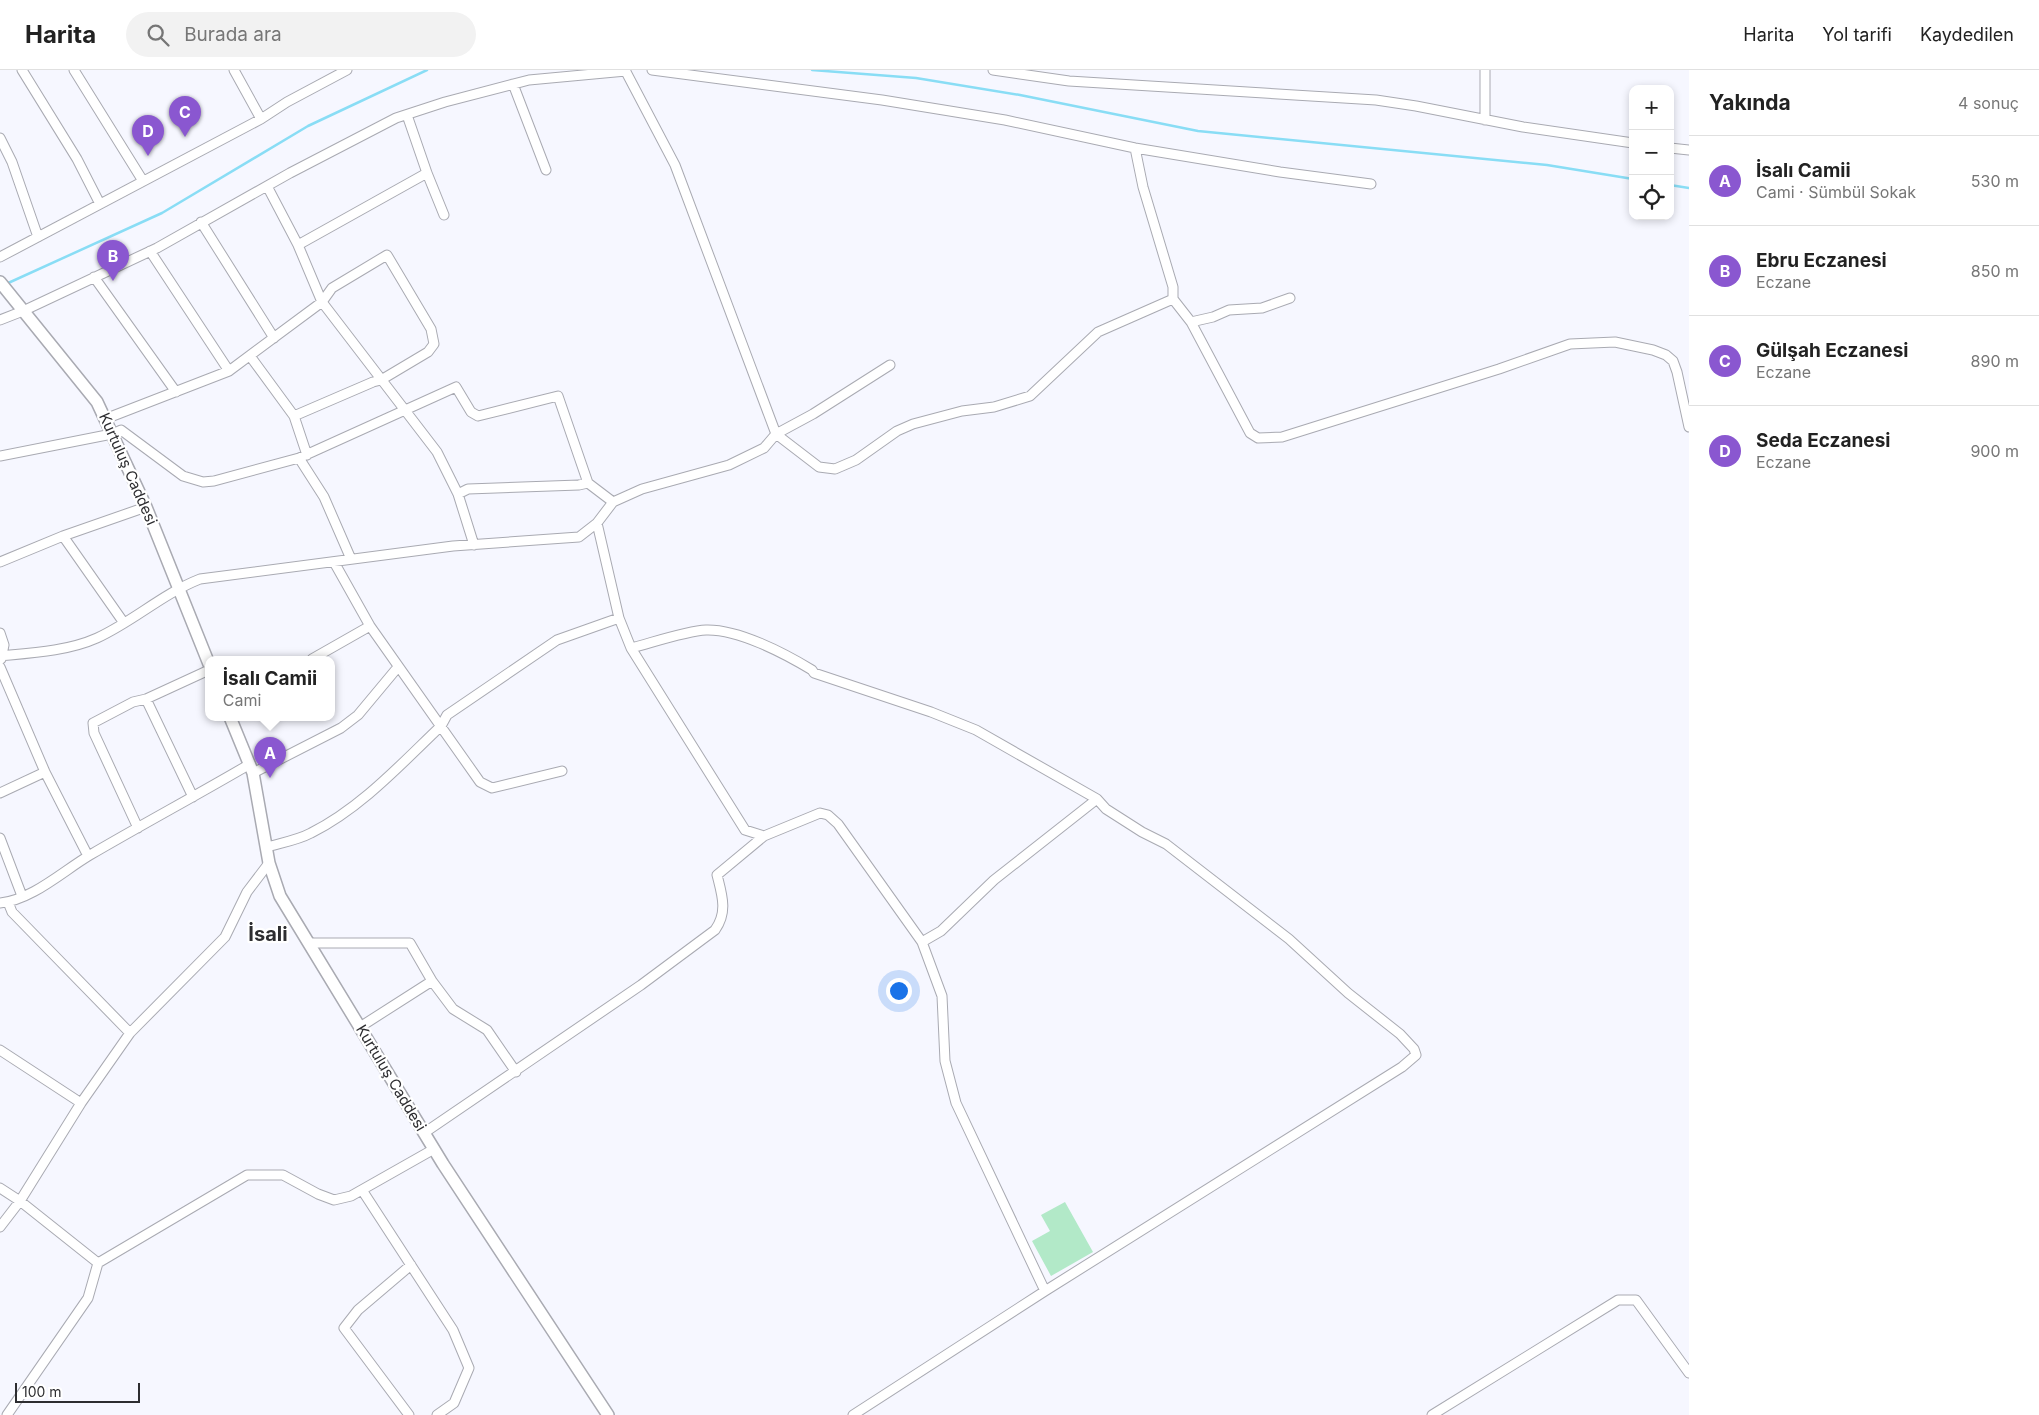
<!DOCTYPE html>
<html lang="tr">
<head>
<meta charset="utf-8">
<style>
  body { margin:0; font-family:Inter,sans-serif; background:#f2f2f2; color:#222 }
  .controls { position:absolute; right:15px; top:15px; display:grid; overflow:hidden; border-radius:10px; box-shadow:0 2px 8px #0003 }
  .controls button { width:45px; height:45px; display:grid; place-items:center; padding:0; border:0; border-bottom:1px solid #e0e0e0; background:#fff; color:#222; font:25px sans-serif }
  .scale { position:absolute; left:15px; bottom:12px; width:125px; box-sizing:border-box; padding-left:5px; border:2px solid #2d2d30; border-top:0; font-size:14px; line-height:18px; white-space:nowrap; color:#2d2d30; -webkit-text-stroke:4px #fff; paint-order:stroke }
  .you { position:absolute; left:898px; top:920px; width:18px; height:18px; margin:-12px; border:4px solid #fff; border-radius:50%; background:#1a73e8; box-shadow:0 0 0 8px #1a73e833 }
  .badge { display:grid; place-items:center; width:32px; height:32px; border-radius:50%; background:#8a57d0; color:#fff; font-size:16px; font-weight:700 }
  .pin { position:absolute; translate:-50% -41px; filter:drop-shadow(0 1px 2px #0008) }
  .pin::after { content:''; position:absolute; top:26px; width:18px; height:15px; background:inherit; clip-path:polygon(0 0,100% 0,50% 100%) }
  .popup { position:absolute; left:205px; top:586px; width:130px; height:65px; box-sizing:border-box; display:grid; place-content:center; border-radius:10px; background:#fff; filter:drop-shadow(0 1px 4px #0005); font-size:16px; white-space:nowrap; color:#767676 }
  .popup b { font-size:19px; color:#222 }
  .popup::after { content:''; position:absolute; left:50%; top:100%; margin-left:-10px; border:10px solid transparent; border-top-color:#fff }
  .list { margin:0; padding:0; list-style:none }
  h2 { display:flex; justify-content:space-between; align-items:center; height:65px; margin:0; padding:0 20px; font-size:21px }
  h2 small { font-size:16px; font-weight:400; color:#767676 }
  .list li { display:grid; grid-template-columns:32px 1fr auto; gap:15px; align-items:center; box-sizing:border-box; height:90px; padding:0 20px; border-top:1px solid #e0e0e0 }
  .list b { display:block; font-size:19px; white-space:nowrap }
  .list p { margin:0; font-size:16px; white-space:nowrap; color:#767676 }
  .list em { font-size:16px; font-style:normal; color:#767676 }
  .icon { flex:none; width:28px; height:28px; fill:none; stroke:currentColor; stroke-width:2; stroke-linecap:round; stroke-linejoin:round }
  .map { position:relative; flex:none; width:1689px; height:1345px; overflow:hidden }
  header { display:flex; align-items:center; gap:30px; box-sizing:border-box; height:70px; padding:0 25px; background:#fff; border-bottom:1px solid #e0e0e0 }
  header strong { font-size:24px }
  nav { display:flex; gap:28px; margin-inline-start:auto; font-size:18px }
  .search { width:350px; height:45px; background:#f2f2f2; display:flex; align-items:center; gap:12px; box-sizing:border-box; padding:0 18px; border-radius:28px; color:#767676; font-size:19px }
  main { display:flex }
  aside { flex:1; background:#fff }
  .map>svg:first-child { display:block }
  .green { fill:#b2e9c8 }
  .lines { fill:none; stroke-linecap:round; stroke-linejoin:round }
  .stream { stroke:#89ddf5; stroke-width:2.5 }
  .minor-casing { stroke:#a9aab2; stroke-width:11 }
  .major-casing { stroke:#a9aab2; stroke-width:14 }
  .minor { stroke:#fff; stroke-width:9 }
  .major { stroke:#fff; stroke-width:11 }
  .labels { text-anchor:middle; stroke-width:4.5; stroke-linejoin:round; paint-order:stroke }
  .street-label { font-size:15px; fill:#2d2d30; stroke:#fff }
  .district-label { font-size:20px; font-weight:bold; fill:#2d2d30; stroke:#fff }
</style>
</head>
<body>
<header>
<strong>Harita</strong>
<div class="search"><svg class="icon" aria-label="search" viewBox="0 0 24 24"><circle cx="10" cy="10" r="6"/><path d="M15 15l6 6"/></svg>Burada ara</div>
<nav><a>Harita</a><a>Yol tarifi</a><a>Kaydedilen</a></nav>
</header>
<main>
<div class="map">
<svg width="1689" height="1345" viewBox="0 0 1689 1345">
  <rect width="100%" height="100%" fill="#f6f7ff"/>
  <!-- green -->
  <path class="green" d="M1065,1132L1093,1182L1051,1206L1032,1171L1050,1161L1041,1145Z"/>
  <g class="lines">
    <!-- stream -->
    <path class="stream" d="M812,0L916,8L1020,25L1198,61L1547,95L1633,109
      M1670,115L1689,118
      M6,214L162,143L308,56L427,0"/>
    <!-- minor casing -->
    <g class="minor-casing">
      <path id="minor" d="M22,0L77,89L100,134
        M74,0L143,111
        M234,0L261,49
        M652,0L882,30L1005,50L1135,78L1280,102L1371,114
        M993,0L1069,11L1376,30L1416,36L1523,57L1633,73
        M1485,0V50
        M513,14L546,100
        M407,45L427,103L444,145
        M0,68L12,92L38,167
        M1135,78L1143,117L1173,217V229L1191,252L1250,363L1258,368L1282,367L1499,299L1570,274L1615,272L1653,280L1666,285L1673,291L1677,302L1689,357
        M1670,78L1689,80
        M267,116L298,175L322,232L437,382L458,424L474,475
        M201,152L274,268
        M298,175L427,103
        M150,181L229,301
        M0,187L261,49L287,32L347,0
        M94,207L176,322
        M0,250L23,241L157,178L290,103L396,48L445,32L529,10L626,1
        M1191,252L1213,247L1229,240L1262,238L1290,228
        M890,295L813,344L776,364L819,397L835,399L856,390L897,361L913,354L962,341L994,337L1030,326L1098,262L1173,229
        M294,346L307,385
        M105,349L229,301L322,232L332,218L387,185L431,259L434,274L428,282L381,310L373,312L294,346L250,286
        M0,386L112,364L121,360L183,406L203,412L214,411L299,388L456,317L471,342L478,346L558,326L588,413L613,432
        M299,388L324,427L351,489
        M458,424L468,419L579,415L588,413
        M597,453L619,548L631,578L745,760L764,766
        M63,466L124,553
        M0,492L63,466L146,437
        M334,492L370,556L480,712L492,718L562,701
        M0,563L4,575L1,589
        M631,578C651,573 686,561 706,560C738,559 784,583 812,600L814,603L931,642L976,660L1097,729L1106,739L1142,762L1166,774L1289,869L1348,923L1400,964L1414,979L1416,985L1402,997L1045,1221L853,1345
        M0,586C32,583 68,581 97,568C134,551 162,524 200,509L453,476L579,467L597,453L613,432L642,419L729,395L764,378L776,364L675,95L625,0
        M312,589L370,556
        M0,597L45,702L88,786
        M146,629L193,727
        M253,703L341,658L358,645L398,597
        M0,723L45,702
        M138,758L94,663L93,653L133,632L146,629L209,600
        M0,768L22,826
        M267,777C281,773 298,770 311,763C361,738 401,694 441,656L447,645L557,570L619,548
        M8,832L12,842L130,963
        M0,833C32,830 63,801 90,785C143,754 197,725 250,694
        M922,872L941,861L994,810L1097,729
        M309,873H410L432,911L453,939L487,960L516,1002
        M360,957L432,911
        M0,980L81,1033
        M424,1063L641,915L715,860C728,842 722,825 717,805L764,766L820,743L828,745L838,754L922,872L942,926L945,991L956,1033L1045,1221
        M0,1118L20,1131L98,1193
        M362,1120L453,1260L469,1298L454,1333L437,1345
        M0,1157L20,1131L81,1033L130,963L225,867L247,822L269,793
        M7,1345L88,1228L98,1193L247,1105H283L318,1124L334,1130L351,1126L434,1079
        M409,1345L344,1258L358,1240L411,1195
        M1432,1345L1618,1230H1636L1689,1303"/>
    </g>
    <!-- major casing -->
    <g class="major-casing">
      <path id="major" d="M0,212L97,332L146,437L209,594
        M230,647L253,703L269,793L280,826L443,1094L608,1345"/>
    </g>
    <!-- minor -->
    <use href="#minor" class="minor"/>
    <!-- major -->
    <use href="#major" class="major"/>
  </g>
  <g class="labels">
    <!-- street labels -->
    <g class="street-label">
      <text transform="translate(128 399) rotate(66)" y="5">Kurtuluş Caddesi</text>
      <text transform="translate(391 1008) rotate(59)" y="5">Kurtuluş Caddesi</text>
    </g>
    <!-- district labels -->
    <g class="district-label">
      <text x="268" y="871">İsali</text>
    </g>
  </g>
</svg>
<div class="controls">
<button>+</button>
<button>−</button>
<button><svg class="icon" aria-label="locate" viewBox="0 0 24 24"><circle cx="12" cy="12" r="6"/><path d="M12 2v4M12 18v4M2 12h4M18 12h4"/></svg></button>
</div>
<div class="scale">100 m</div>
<div class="you"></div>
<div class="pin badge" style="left:270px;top:708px">A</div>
<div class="popup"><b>İsalı Camii</b>Cami</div>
<div class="pin badge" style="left:113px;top:211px">B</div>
<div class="pin badge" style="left:185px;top:67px">C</div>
<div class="pin badge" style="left:148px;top:86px">D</div>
</div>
<aside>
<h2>Yakında<small>4 sonuç</small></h2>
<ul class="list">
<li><span class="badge">A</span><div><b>İsalı Camii</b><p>Cami · Sümbül Sokak</p></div><em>530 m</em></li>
<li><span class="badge">B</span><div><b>Ebru Eczanesi</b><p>Eczane</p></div><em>850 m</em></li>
<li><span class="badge">C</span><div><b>Gülşah Eczanesi</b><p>Eczane</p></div><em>890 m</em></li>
<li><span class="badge">D</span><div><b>Seda Eczanesi</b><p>Eczane</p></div><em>900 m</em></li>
</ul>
</aside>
</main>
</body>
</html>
